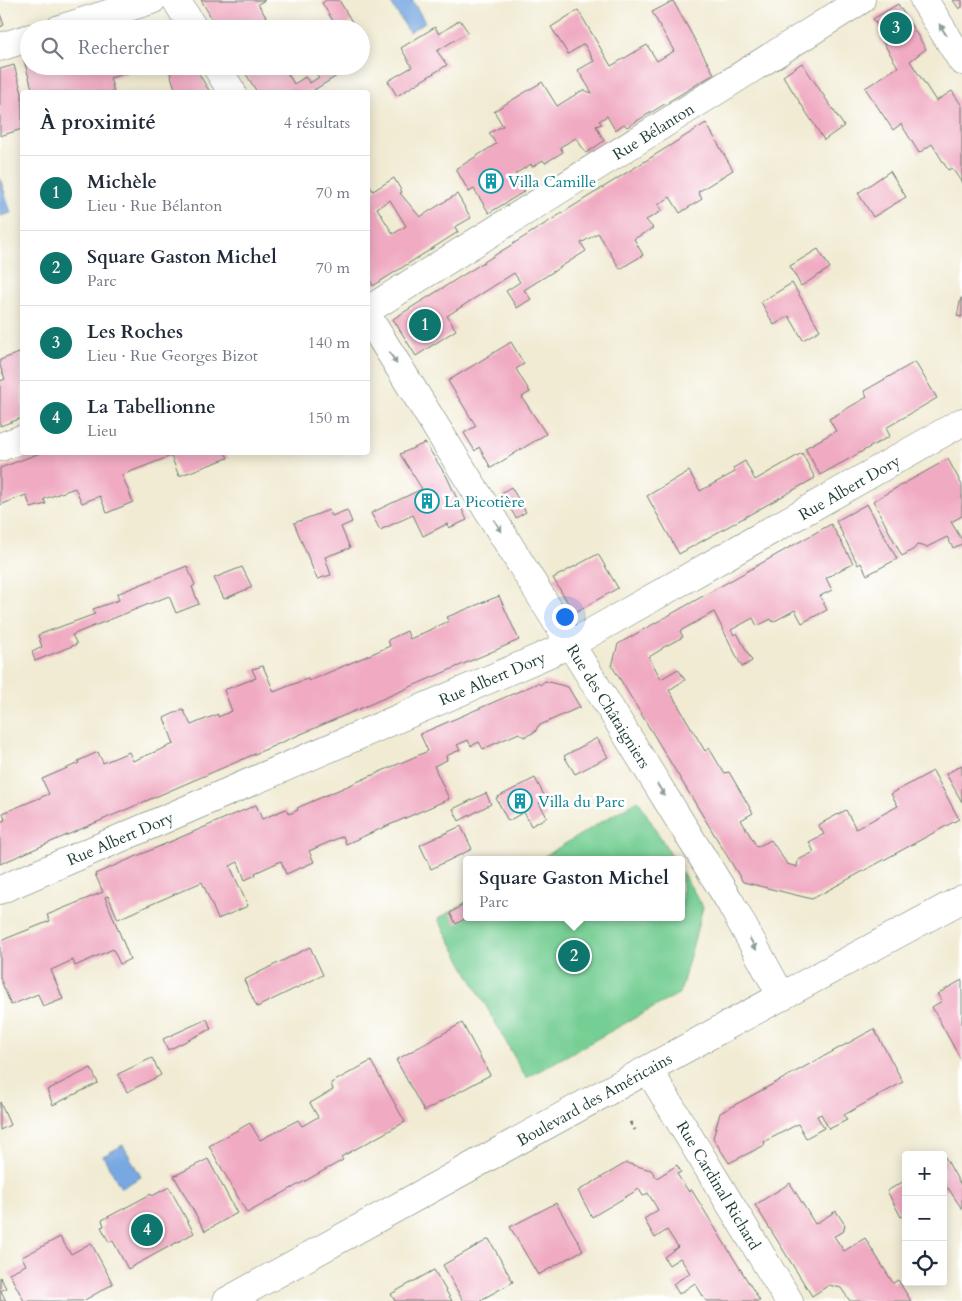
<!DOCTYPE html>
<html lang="fr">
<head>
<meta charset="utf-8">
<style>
  body { margin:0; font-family:Cardo,serif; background:#f6f6f7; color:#1f2937 }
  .controls { position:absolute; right:15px; bottom:15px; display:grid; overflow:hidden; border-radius:5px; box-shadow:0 2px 12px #0003 }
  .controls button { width:45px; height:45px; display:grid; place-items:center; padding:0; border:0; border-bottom:1px solid #e0e1e3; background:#fff; color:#1f2937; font:25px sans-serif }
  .you { position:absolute; left:564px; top:616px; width:18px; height:18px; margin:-12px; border:4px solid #fff; border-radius:50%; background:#1a73e8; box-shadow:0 0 0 8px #1a73e833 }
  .badge { display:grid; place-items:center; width:32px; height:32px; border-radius:50%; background:#0f766e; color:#fff; font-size:16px; font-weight:700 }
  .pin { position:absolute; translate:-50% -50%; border:2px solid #fff; box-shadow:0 1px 5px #0006 }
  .popup { position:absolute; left:463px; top:856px; width:222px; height:65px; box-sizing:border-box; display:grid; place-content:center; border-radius:5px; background:#fff; filter:drop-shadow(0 1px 4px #0005); font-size:16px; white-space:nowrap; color:#747a83 }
  .popup b { font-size:19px; color:#1f2937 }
  .popup::after { content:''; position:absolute; left:50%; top:100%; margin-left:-10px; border:10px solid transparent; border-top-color:#fff }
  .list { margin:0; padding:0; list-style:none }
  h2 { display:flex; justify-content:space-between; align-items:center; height:65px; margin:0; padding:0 20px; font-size:21px }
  h2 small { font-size:16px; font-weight:400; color:#747a83 }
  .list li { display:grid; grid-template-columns:32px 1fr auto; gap:15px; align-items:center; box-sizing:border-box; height:75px; padding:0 20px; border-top:1px solid #e0e1e3 }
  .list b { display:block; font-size:19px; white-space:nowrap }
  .list p { margin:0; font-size:16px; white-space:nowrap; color:#747a83 }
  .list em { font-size:16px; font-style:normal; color:#747a83 }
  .icon { flex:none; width:28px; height:28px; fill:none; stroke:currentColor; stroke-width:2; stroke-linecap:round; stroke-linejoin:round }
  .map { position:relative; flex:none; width:962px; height:1301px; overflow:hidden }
  .search { position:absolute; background:#fff; box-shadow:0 2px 12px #0003; left:20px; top:20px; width:350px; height:55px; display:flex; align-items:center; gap:12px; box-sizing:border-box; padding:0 18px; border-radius:28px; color:#747a83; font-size:19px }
  .panel { position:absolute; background:#fff; box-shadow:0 2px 12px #0003; left:20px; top:90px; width:350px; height:365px; border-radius:5px }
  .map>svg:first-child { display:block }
  .green { fill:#75ce93; stroke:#4a8664 }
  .water { fill:#78a8e2; stroke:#4c728b }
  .building { fill:#f0aac2; fill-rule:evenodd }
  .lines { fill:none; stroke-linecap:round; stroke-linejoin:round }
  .minor-casing { stroke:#687a6c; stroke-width:29 }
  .path { stroke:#687a6c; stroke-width:3; stroke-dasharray:4 4; stroke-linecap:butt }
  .minor { stroke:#fff; stroke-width:28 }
  .oneway { fill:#8f9e9a }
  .labels { text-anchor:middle; stroke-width:5; stroke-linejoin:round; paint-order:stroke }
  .street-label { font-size:16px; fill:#1f3d34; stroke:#fff }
  .culture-label { font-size:16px; fill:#0d838f; stroke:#fff; text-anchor:start }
</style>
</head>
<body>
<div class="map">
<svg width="962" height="1301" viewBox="0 0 962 1301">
  <rect width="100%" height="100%" fill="#fff"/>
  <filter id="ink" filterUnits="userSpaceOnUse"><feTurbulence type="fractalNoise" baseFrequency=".02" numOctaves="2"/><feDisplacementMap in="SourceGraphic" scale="10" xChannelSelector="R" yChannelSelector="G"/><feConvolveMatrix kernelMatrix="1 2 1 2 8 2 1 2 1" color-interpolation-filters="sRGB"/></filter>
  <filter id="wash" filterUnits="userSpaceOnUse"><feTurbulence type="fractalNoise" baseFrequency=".0096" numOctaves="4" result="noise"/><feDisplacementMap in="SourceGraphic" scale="20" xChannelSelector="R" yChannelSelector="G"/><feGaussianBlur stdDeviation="1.12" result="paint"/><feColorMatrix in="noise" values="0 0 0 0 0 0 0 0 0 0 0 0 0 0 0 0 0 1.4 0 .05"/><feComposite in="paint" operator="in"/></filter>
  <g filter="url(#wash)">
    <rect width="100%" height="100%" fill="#f1ebd3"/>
    <!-- green -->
    <path class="green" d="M638,800L674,860H538Z
      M682,872L703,907L680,993L526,1078L438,919L466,902V917H682Z"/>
    <!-- water -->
    <path class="water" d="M389,0H412L425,22L409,32Z
      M0,178L11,213L0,216Z
      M123,1145L141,1177L121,1188L103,1156Z"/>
    <g id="blocks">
      <!-- building -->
      <path class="building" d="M201,0H265L258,4L266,17L257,23L260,29H218Z
        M326,0H339L352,22L338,29L322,3Z
        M953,0H962V7L959,9Z
        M673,1L714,74L627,127L624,124L615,130L607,116L599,121L602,124L596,126L604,141L586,153L576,138L560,147L563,152L545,163L543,160L532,167L531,164L515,174L525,191L489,213L474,189L469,192L456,169L496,144L489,133L503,126L494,111L542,82L557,106L583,90L592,93L578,70L594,61L584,44L568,54L551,27L578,10L611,66L647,45L657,61L674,51L652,12Z
        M898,4L926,49L910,61L936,101L952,91L962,106V183L952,168L948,170L932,144L919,153L901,124L893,130L865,88L898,67L881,39L885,36L873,19Z
        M0,14L4,25L0,27Z
        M460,20L468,32L437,51L447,65L397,96L388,81L412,67L401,48L435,27L439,34Z
        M140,24L141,29H128V28Z
        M29,59V66L147,67L110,78L114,92H33L24,60Z
        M802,63L844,126L824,140L783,76Z
        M14,65L22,93V129L0,136V69Z
        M168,66H194L210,92H176Z
        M241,66H283L294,84L305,77L310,83L319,77L316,74L328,66H353L314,90L316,92H257Z
        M706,123L733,170L698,192L702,199L680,213L670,197L658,205L662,211L646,220L653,228L634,239L643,255L620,269L598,233L581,243L586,251L524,290L531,299L517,308L506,291L520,282L514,273L447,316L456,330L416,356L393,319Z
        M890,171L906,197L873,217L858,193Z
        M394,178L402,192L400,193L420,217L457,194L471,218L455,227L458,232L373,286L368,276V183L373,191ZM390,200L406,226L393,234L377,208Z
        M818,249L830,268L801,286L790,266Z
        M792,283L820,330L803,340L789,316L774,325L761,302Z
        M961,298H962V317L957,316Z
        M511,342L524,364L516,369L530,392L522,397L546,434L491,468L479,447L475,451L464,433L476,426L448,381Z
        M19,353L21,358L22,357V418L0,426V381L5,379L0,366V360Z
        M915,362L937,398L886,428L890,436L820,475L805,448L836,431L829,419L867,397L864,391Z
        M425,443L447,477L467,520L449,528L447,524L423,536L413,515L380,530L371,513L422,489L400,454Z
        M43,452H225L228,458L179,476L171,456L122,475L133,502L107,513L100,496L82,503L75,488L44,499L46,504L31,508L26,495L0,505V468Z
        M802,453L815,478L679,554L647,496L689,471L700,491L735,472L733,468L745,461L755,480Z
        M948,459L962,485V516L951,522L962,540V544L953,548L947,537L927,547L917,545L914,549L902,556L873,501Z
        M511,487L526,512L516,518L501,493Z
        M867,504L897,559L867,575L861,563L858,565L836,521Z
        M329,510L332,516L347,510L352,522L341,527L350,548L325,557L331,575L317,579L294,523Z
        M831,524L853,563L826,578L832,590L820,596L827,610L802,623L795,610L773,622L771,619L757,626L753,618L731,630L734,635L737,633L752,661L742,667L714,612L680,631L683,637L662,648V649L649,657L661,679L678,669L685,680L669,690L705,751L709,748L724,773L729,772L753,813L741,820L757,847L771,840L787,864L797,867L798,860L814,852L809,842L824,834L818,825L846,810L856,829L898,806L891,794L933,771L959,819L812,899L743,882L612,666L618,644Z
        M598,554L618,588L574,613L553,578Z
        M187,566L195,585L192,587L199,604L176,613L169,596L79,632L72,635L77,644L35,661L32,652L42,647L38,635L95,614L93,609L119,600L117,594Z
        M242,567L252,587L224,599L214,578Z
        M499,596L519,640L0,864V822L5,820L3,813L49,794L42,779L79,763L78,761L98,752L103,763L129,752L133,761L174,744L164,718L183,709L191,725L218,714V717L232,711L224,690L256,678L252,669L263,666L274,692L301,681L308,679L309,681L390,646L388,640L407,631L410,639L449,621L447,617Z
        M545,681L568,687L580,707L538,726L535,732L524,737L519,733L483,749L479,742L471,746L468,740L457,745L460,750L446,756L447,760L434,766L449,799L346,844L343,836L309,851L314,862L286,874L281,861L255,873L256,875L245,880L238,862L230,866L248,906L218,919L202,882L118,919L108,896L105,897L130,959L120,964L113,949L75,966L73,960L51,970L63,999L43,1007L38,994L11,1005L0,978V941L50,921L47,915L103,892L95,874L256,805L262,819L286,809L289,814L298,810L297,808L428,751L420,734L538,683L540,685Z
        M597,738L608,757L575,774L564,756Z
        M962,765V802L946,774Z
        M535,778L546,799L539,803L547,817L531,826L524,812L508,821L496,798Z
        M486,793L491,804L459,821L453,809Z
        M461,826L472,849L431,869L420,845Z
        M466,903V918L456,924L450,913Z
        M310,947L323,975L257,1007L244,980Z
        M962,980V1062L932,1007L942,1001L937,994Z
        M207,1019L211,1029L168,1050L163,1039Z
        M462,1023L490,1075L424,1111L396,1060Z
        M874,1029L903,1082L844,1115L847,1120L829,1129L821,1114L817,1116L824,1128L806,1138L798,1124L764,1142L765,1145L729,1163L713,1138L720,1113Z
        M152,1058L161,1075L127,1092L118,1074Z
        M371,1061L405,1122L341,1157L343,1160L247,1213L209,1146L250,1123L260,1140L298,1120L302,1126L318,1117L310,1103L333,1090L331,1083Z
        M91,1068L98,1083L53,1105L47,1090Z
        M0,1102L10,1125L0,1130Z
        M945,1157L962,1187V1209L948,1188L943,1191V1158Z
        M208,1159L237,1213L205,1231L174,1176Z
        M626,1163L651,1170L657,1178L677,1165L681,1172L677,1174L689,1192L691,1189L760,1301H706L695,1283L679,1294L673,1284L690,1273L680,1258L669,1265L664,1257L678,1247L667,1230L655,1238L644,1219L658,1210L648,1193L643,1196L639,1189L592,1217L578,1191Z
        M906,1180V1214L901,1217L887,1191Z
        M790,1183L815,1224L836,1211L845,1225L843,1232L834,1236L844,1251L865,1238L893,1283L898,1280L911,1301H850L841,1288L829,1285L812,1296L755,1205Z
        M169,1187L194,1233L128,1269L113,1241L109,1242L101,1227L104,1226L102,1220L151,1194L152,1196Z
        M556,1203L583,1250L538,1275L510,1227Z
        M60,1237L71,1254L91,1243L113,1284L83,1301H24L9,1273L26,1265L22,1257Z
        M489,1239L513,1282L479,1301H463L443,1265Z
        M434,1270L452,1301H395L391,1294Z
        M0,1277L6,1288L1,1291L6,1301H0Z"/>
    </g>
  </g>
  <g filter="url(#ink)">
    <use href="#blocks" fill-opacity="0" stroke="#687a6c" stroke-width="1"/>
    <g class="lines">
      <!-- minor casing -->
      <g class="minor-casing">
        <path id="minor" d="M176,0L194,29
          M924,0L962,61
          M59,29L152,0
          M0,47L29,38
          M216,66L232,92
          M368,310L861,0
          M368,317L730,902L782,997
          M0,447L22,439
          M0,890L571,644L962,422
          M648,1069L789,1301
          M227,1301L721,1029L962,899"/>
      </g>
      <!-- path -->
      <path class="path" d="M630,1122L635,1130"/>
      <!-- minor -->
      <use href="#minor" class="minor"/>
    </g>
    <!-- one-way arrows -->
    <defs><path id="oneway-solid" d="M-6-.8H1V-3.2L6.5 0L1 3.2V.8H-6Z" transform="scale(1.25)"/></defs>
    <g class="oneway">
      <use href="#oneway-solid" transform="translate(943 30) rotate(-122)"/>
      <use href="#oneway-solid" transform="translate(393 358) rotate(58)"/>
      <use href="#oneway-solid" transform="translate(498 526) rotate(58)"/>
      <use href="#oneway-solid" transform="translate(661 790) rotate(58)"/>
      <use href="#oneway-solid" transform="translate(753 944) rotate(61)"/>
    </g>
  </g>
  <!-- icons -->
  <defs>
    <g id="building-ring" transform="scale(1.25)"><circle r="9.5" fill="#fff" stroke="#0f9aa8" stroke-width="1.5"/><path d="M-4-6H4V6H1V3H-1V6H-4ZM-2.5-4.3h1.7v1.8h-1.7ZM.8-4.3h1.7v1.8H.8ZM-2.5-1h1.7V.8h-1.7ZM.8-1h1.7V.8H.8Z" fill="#0f9aa8"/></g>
  </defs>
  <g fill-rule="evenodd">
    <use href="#building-ring" x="491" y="181"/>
    <use href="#building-ring" x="427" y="501"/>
    <use href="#building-ring" x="520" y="801"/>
  </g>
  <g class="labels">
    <!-- street labels -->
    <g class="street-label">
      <text transform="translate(653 131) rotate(-32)" y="6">Rue Bélanton</text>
      <text transform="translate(849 487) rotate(-30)" y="6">Rue Albert Dory</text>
      <text transform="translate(492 678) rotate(-23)" y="6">Rue Albert Dory</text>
      <text transform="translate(609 706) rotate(58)" y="6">Rue des Châtaigniers</text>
      <text transform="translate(120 838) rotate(-23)" y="6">Rue Albert Dory</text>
      <text transform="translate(594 1099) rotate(-29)" y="6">Boulevard des Américains</text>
      <text transform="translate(719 1185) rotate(59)" y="6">Rue Cardinal Richard</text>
    </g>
    <!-- culture labels -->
    <g class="culture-label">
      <text x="508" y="187">Villa Camille</text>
      <text x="444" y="507">La Picotière</text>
      <text x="538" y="807">Villa du Parc</text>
    </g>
  </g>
</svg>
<div class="controls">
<button>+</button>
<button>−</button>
<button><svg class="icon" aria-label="locate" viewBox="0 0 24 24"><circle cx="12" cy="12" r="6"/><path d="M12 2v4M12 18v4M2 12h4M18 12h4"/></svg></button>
</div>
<div class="you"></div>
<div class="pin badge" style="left:425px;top:325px">1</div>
<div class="pin badge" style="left:574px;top:956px">2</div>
<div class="popup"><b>Square Gaston Michel</b>Parc</div>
<div class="pin badge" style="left:896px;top:28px">3</div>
<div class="pin badge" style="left:147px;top:1230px">4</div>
<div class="search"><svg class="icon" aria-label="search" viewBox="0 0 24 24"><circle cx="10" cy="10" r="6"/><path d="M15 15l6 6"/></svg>Rechercher</div>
<section class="panel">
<h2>À proximité<small>4 résultats</small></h2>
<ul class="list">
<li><span class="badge">1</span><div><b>Michèle</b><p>Lieu · Rue Bélanton</p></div><em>70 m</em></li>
<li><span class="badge">2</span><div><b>Square Gaston Michel</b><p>Parc</p></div><em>70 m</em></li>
<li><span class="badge">3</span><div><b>Les Roches</b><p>Lieu · Rue Georges Bizot</p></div><em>140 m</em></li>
<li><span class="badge">4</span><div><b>La Tabellionne</b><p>Lieu</p></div><em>150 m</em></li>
</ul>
</section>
</div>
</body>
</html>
